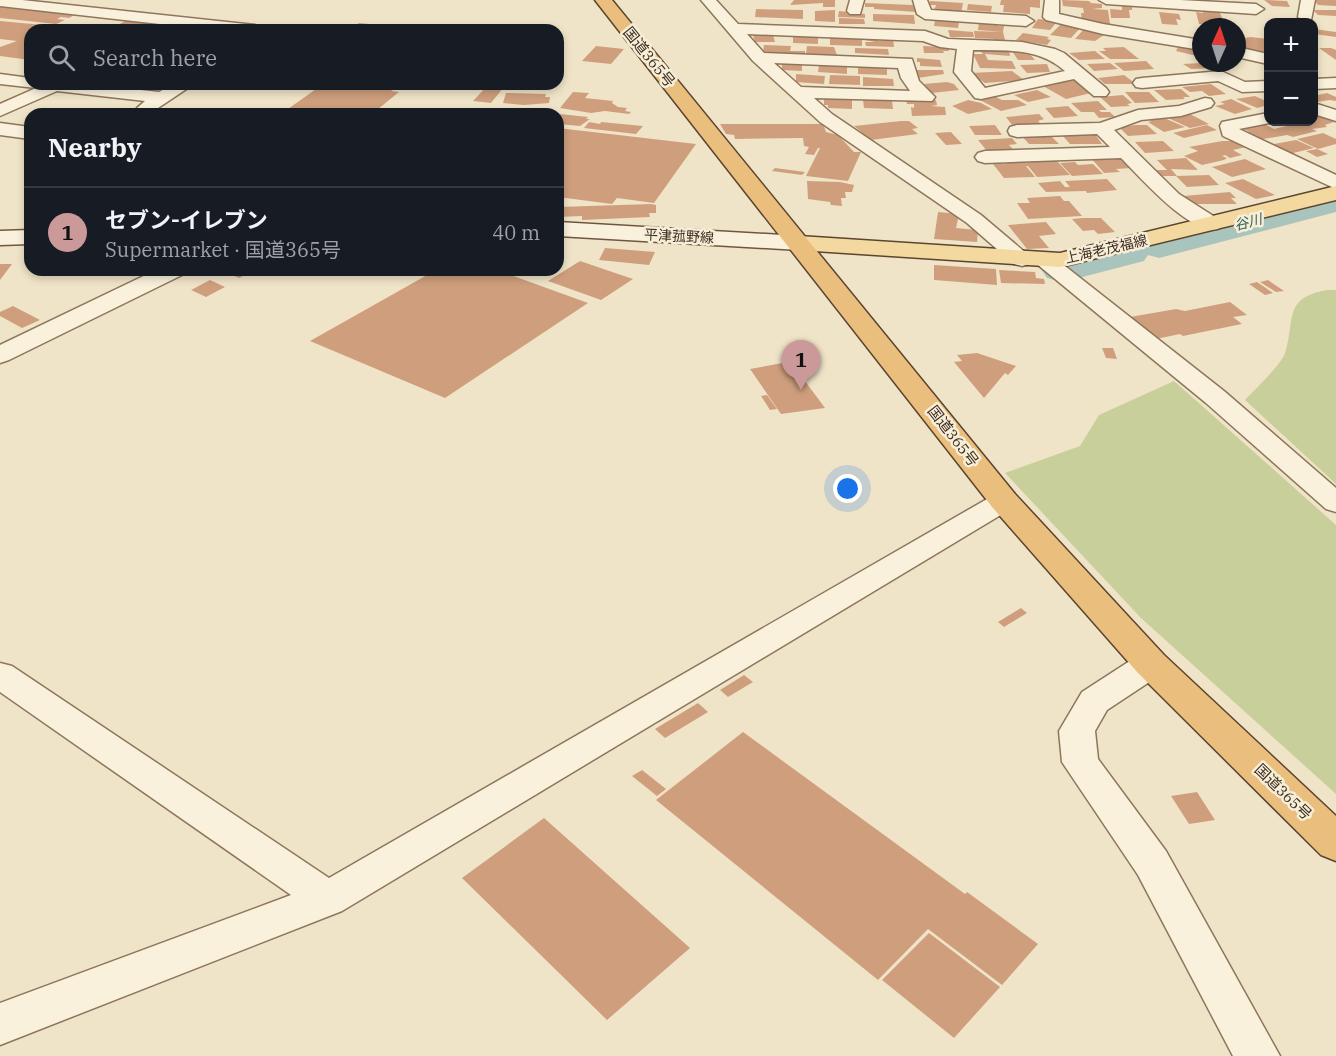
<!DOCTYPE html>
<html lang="en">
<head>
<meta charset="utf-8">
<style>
  body { margin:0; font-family:"IBM Plex Serif","Noto Sans JP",serif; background:#20242c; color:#f1f3f6 }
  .controls { position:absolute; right:18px; top:18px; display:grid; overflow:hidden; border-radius:12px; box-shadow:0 3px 9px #0003 }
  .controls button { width:54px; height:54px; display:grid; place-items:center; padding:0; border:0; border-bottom:2px solid #363941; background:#171b24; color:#f1f3f6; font:30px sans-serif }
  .compass { position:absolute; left:1192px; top:18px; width:54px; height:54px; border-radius:50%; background:#171b24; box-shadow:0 3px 9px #0003; rotate:3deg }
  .you { position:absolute; left:848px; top:489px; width:21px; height:21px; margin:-15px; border:4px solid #fff; border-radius:50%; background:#1a73e8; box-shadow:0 0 0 9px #1a73e833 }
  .badge { display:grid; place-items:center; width:39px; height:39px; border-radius:50%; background:#cc999b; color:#111; font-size:20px; font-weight:700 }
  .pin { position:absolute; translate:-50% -50px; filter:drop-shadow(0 2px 3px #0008) }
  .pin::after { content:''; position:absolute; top:32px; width:21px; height:18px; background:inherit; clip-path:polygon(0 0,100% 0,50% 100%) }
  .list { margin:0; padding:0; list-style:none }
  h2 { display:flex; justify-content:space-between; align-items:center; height:78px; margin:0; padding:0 24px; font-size:26px }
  h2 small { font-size:20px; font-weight:400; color:#9ea1a6 }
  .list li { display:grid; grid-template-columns:39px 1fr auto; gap:18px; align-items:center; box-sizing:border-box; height:90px; padding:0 24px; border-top:2px solid #363941 }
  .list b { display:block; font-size:22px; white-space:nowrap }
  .list p { margin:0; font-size:20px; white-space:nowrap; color:#9ea1a6 }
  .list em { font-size:20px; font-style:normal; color:#9ea1a6 }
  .icon { flex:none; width:33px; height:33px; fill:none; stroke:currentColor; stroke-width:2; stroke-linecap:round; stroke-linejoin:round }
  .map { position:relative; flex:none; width:1336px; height:1056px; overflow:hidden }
  .search { position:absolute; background:#171b24; box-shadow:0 3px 9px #0003; left:24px; top:24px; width:540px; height:66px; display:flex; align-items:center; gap:15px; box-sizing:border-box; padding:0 21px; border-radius:18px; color:#9ea1a6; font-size:22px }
  .panel { position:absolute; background:#171b24; box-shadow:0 3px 9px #0003; left:24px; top:108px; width:540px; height:168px; border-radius:18px }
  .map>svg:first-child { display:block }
  .green { fill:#c9cf9b }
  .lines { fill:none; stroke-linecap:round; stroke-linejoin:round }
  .river { fill:#a9c4bc; fill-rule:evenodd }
  .building { fill:#cf9f7d }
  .minor-casing { stroke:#8d765c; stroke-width:3 }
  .secondary-casing { stroke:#6f573f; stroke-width:3 }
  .primary-casing { stroke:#5b4430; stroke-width:3 }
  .trunk-casing { stroke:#5b4430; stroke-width:3 }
  .minor { fill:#faf1dc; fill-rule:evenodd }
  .secondary { fill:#faf1dc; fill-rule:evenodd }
  .primary { fill:#f3d9a0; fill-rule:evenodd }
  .trunk { fill:#eabe7c; fill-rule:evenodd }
  .labels { text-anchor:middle; stroke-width:5; stroke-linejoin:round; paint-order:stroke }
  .far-water-label { font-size:14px; font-style:italic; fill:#2f5d5a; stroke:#f7eed8 }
  .far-street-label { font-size:14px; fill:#3d2e20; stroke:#f7eed8 }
  .street-label { font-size:15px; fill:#3d2e20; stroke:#f7eed8 }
</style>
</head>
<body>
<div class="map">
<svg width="1336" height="1056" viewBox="0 0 1336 1056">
  <rect width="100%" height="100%" fill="#f0e4c8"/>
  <!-- green -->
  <path class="green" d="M1327,290H1336V484L1245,400C1254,390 1282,364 1285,353C1296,320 1282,298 1327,290Z
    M1174,381L1336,525V794L1141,618L1005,473L1080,446L1099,415Z"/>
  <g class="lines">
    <!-- river -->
    <path class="river" d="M1336,188V212L1159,258L1148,255L1144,261L1063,282L1047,278L1041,269L1047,260L1129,239L1140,242L1144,236Z"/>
  </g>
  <!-- building -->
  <path class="building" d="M794,0H835V7H823V3L790,5Z
    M1001,0H1040V8L1030,7V14L1003,12L1004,5H1000Z
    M1062,0L1089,1L1091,3L1102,4V8L1092,9L1108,10L1110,24L1082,22L1081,13H1084L1083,8L1063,6Z
    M1264,0L1287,1L1290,7L1272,6Z
    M1314,0H1336V6L1318,5Z
    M930,1L963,3L961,14L934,11L936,5H929Z
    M865,3L913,5L916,12L874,9V7H865Z
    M968,4L992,6L991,12L967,10Z
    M1122,5L1132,6V10H1129L1130,18H1111L1110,9L1122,10Z
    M0,6L76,14L69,18L61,17L57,19L65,20L56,24L0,18Z
    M756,9L803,10V19L755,17Z
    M1202,9L1219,11L1224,22L1208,21L1209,25L1199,24L1196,12L1203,13Z
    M835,10V22L815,21V11Z
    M1313,10H1336V16L1318,15Z
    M839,11L865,14V18L838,17Z
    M1159,12L1179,14L1181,20L1176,19L1178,25L1162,24Z
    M873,14L914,15L915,24L873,21Z
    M839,18L864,19L865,24H839Z
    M1038,19L1050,20L1049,22L1056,23L1050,30L1032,28Z
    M127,20L152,23L138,30H122L128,27L116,26Z
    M935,20L959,22L958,28L934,26Z
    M0,21L54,26L46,30H30V60L0,56V47L17,41L0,39Z
    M979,22L998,24V26H1004L1003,32L978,30Z
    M359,23L391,26L395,27L391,30H348Z
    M1062,23L1082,26L1071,38L1050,35Z
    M1084,29L1107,33L1095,41L1075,39Z
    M1314,29L1336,32V37L1314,34Z
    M948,30L973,32L974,37H950Z
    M974,31L1003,32L1005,40H1008L1009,44L995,43L994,39L975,38Z
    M1023,33L1049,37L1047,39L1051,40L1047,45L1016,40Z
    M753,35H773L775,42H755Z
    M793,36H818V44L793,43Z
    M866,36L879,37L878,41L893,39L894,47L866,46L865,42H875L865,40Z
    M830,37L862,39V46L830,45Z
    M1251,37L1268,39V52L1241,48L1244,38Z
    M764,45L791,46L790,51H805V56L763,52Z
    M1179,45L1201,48V57L1176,51Z
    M596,46L624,49L611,64L582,61Z
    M807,46L834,47L837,55L806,54Z
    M923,46L948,47L949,51H943L944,53H924Z
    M1124,47L1139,59H1110L1099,51H1106L1103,48Z
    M855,48L888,49L889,55L855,53Z
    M1319,48H1331L1336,50V60Z
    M979,50H1009L1010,56L985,54L988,60L1012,61L1016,69L980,68L973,54H983Z
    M1012,51H1027L1035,60H1018Z
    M1095,51L1105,59L1079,60L1069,53Z
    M917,58L940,60L942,67L920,66V62H917Z
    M1146,61L1154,69L1124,71L1114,63Z
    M782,63H802V71L782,70Z
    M1110,63L1118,69L1094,71L1087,64Z
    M1201,63H1210L1217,68L1191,69L1183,64Z
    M1047,64L1050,72L1027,73L1020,65Z
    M819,65L847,66V74L818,72Z
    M858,66L887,67V75L858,74Z
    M916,70H943L944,74L918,78Z
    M1012,71L1024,80L985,83L970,73Z
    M796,74L825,76L824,84L796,82Z
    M830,75L860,76V85L829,84Z
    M1124,75L1136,84H1105L1098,78Z
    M863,77L893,79L894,86H863Z
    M1062,80L1076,81L1091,93L1066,99L1043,86L1064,81Z
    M947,82L954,84L959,90L932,93L924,84Z
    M323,84L376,90L381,86L396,88L391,91L399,92L372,114H281Z
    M1211,84L1226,94L1209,96L1202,91L1190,92L1182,87Z
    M486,87L503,88L491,103L473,101Z
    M1181,89L1190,97H1183L1185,99L1166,100L1154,90Z
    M1037,90L1051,97L1028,102L1014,95Z
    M573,92L589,93L585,98L613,101L612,103L618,107L627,108L625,111L631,112L629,114L605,111L591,113L560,108Z
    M1125,92H1149L1159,102L1135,103Z
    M506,93L546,94L545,97H550L549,103L524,105L503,103Z
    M1314,93L1318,95L1327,93L1336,97V101L1330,100L1317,102L1314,101Z
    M1123,95L1132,103L1127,104L1130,106L1111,107L1100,97Z
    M994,96L1002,100H1018L1027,105L1001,111L978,99Z
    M1255,96L1268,102V105L1257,108L1236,99Z
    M824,99L852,100V109L828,108V105H824Z
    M906,99L936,100L937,105L931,106L945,107L946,115L912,116L911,107L914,108V104H907Z
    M1231,99L1252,109L1235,114L1215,106L1225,104L1220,102Z
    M863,100L892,101L893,109L864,108Z
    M968,100L981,103L992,109L968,114L952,106Z
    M1098,101L1107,110H1099L1101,112H1110L1115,117L1099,118L1094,112H1081L1071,103Z
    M1068,106L1078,116L1054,118L1045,108Z
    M396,108L430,113V114H389Z
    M560,114L588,117L586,119H590L580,126L558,124Z
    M1039,114L1044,119L1038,121L1041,124L1012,125L1006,117Z
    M1190,114L1209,124L1190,128L1168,118Z
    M1314,114L1334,122L1325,125L1327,127L1312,129L1317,131L1293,137L1287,135L1258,140L1244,133L1249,132L1244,129L1264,124L1274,129L1300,123L1298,122H1314Z
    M1162,117L1185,127L1164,132L1148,122L1152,121L1149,120Z
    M901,121H909L918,128L912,129L918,134L871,140L854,126Z
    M589,122L600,124L601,122L643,126L636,134L584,128Z
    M720,124H823L826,132L838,135L854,152H861L848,181L806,176L820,148H818L814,155L805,154L809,147L804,146L803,138L735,139L734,135L726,134Z
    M995,125L1002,135H975L969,126Z
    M1135,125H1147L1157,134L1128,136L1119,127Z
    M1207,125L1217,130L1184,138L1173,133Z
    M558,128L696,144L654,203L617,198L612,204L558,197Z
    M951,132L962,144L946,145L935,133Z
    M1087,133L1095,134L1102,144H1070L1062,135Z
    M1323,133L1336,139V144L1318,149L1297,139Z
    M1049,134L1059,144H1029L1021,135Z
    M1012,138L1017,144L1009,145L1013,149L987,151L978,140Z
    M1296,140L1314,148L1289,154L1269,145Z
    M1163,141L1174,151L1145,153L1135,142Z
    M1222,141H1235L1246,147L1233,150L1242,155L1230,158L1225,155L1222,156L1227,158L1224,160L1202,165L1184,156L1198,151L1189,147Z
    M1317,149L1328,154L1317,157L1306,151Z
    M1091,158H1117L1124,160L1132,168L1116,169L1120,172L1104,173Z
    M1186,158L1198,170L1171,169L1177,176H1162L1156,170H1167L1157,160Z
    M1055,159L1070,175L1037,177L1028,166H1026L1035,177L1004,178L993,164H1007L1005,161L1022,160L1025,163Z
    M1245,159L1266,169L1232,177L1212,167Z
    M1075,162L1078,165L1093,164L1103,174L1072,176L1060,163Z
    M775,168L805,172L802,175L772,171Z
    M1209,175L1219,185L1187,187L1176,176Z
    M1107,179L1117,190L1087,193L1086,191L1046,192L1038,183L1060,181L1065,187H1070L1065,181Z
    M1243,179L1275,195L1256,199L1225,183Z
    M807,181L840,182L854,185L852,192H845L846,198H841L842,206L831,205L830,202L808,199Z
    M1230,192L1236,198H1231L1237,204H1191L1183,196Z
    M1060,196L1064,201H1069L1082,216L1028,219L1017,203H1030L1027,198Z
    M651,204L656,205V213H649L650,217L582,220V216L558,217V207Z
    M938,212L959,214L956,228L978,230L977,242L934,239Z
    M1083,218H1101L1115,232L1098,234L1094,230L1083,231L1072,219Z
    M1046,222L1056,234L1039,236L1049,248L1027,249L1008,225Z
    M605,248L655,252L649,265L599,260Z
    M580,261L633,279L601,300L548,281Z
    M0,264H12L0,280Z
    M934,265L996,269L997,285L934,280Z
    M231,270H246L251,272L239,278L230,274L235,272Z
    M436,270H497L588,303L445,398L310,341Z
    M999,270L1035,272L1036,278L1044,279L1045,284L1001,283Z
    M210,280L225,287L206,297L191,290Z
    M1268,280L1284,291L1276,292L1260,282Z
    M1257,282L1273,293L1265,295L1249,284Z
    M1230,302L1247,315L1233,317L1242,324L1183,336L1180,334L1156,339L1130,317L1176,309L1185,311Z
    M13,306L40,320L22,328L0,316V312Z
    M1102,348H1113L1117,359L1106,358Z
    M977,353L1016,366L1008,375L1005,373L984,398L954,362L962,361L957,355Z
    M788,362L793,369H796L825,408L781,414L750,369Z
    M767,395L777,409L770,410L761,396Z
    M1021,608L1027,613L1004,627L998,622Z
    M744,675L753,682L728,697L720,690Z
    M698,703L708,712L665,738L655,729Z
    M743,732L965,894L967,892L1038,944L1002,985L928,929L878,980L656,800Z
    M642,770L666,789L657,796L632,776Z
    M1197,792L1215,820L1189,824L1171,796Z
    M544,818L690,948L607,1020L462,878Z
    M929,933L1000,987L954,1038L882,980Z"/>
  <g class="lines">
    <!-- minor casing -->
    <g class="minor-casing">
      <path id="minor" d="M0,0H22L255,25L263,30H213L0,6Z
        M701,0H716L738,24L925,31L948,39L1022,42L1055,49L1064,53L1106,88L1109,92L1106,96H1094L1074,79L981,99L975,98L954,72L957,49L940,47L923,41L747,34L764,53L912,59L919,81L935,97L932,101L814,98L832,114L981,215L1033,259L1035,255L1043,253L1051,255L1224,391L1336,488V512L1326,509L1206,403L1032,260L1030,264L1022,266L1014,264L967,223L820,122L753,61ZM973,50C1007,51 1038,47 1065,71L985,88L971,71ZM774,63L898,68L901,78L910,91L801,87Z
        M850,0H864L860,14H850L847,11Z
        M913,0H927L931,10L1026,16L1034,21L1026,26L925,19L917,14Z
        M1045,0H1059V14L1103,24L1201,40V50L1103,34L1046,20L1043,17Z
        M1099,0H1180L1256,4L1264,9L1256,14L1106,4Z
        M1301,0H1315L1311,20L1306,22L1298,17Z
        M1237,47L1268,54V64L1237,57Z
        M1221,71L1245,82L1268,81V91L1242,92L1218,81L1142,88L1136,87L1133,83L1136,79L1142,78Z
        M0,74L30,78V84H86L159,92L173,84H194L152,112H140L137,108L145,101L57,91L0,116V104L36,88L0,84Z
        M1336,78V88L1314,89V79Z
        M1205,98L1211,99L1214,103L1211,107L1181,116L1141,120L1114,130L1179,194L1218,219L1221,224L1218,229C1190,235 1140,177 1121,158L985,163L978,161L975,157L978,153L985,151L1110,147L1097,134L1017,137L1010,135L1008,131L1010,127L1017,125L1100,123L1138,110L1179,106Z
        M1314,103L1336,110V121L1314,114Z
        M1268,113V122H1274L1239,129L1336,175V189L1223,136L1220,126L1222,122Z
        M0,123L30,127V139L0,135Z
        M156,270H185L182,275L9,360L0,363V345Z
        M1004,492L1014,495L1019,501L1014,507L342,911L0,1045V1003L291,895L0,692V663L12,666L329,878L994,495Z
        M1151,652L1163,655L1168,664L1163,673L1107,710L1095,731L1098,759L1166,851L1280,1056H1233L1138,875L1062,762L1059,731L1082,692L1139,655Z"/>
    </g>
    <!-- secondary casing -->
    <g class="secondary-casing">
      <path id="secondary" d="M558,222L799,236L807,238L811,243L807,248L799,250L558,236Z
        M30,230V244L0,245V231Z"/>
    </g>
    <!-- primary casing -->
    <g class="primary-casing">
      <path id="primary" d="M1336,186V200L1060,267L799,250L791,248L787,243L791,238L799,236L1060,253Z"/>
    </g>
    <!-- trunk casing -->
    <g class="trunk-casing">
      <path id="trunk" d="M595,0H612L1015,494L1164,655L1336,816V861L1321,855L1138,673L993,508Z"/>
    </g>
    <!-- minor -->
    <use href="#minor" class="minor"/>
    <!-- secondary -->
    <use href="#secondary" class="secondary"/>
    <!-- primary -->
    <use href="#primary" class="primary"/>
    <!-- trunk -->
    <use href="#trunk" class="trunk"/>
  </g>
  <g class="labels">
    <!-- far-water labels -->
    <g class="far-water-label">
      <text transform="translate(1248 222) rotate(-14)" y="5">谷川</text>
    </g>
    <!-- far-street labels -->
    <g class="far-street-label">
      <text transform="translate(679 236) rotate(3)" y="5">平津菰野線</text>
      <text transform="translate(1106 249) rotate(-13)" y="5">上海老茂福線</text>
    </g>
    <!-- street labels -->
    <g class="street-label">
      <text transform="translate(649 57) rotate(51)" y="5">国道365号</text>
      <text transform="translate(953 436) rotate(52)" y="5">国道365号</text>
      <text transform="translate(1283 792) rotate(44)" y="5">国道365号</text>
    </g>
  </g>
</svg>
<div class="controls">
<button>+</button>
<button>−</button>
</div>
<svg class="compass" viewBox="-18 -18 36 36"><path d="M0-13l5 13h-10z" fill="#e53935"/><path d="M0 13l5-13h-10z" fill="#9ea1a6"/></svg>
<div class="you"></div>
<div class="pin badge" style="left:801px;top:390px">1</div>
<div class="search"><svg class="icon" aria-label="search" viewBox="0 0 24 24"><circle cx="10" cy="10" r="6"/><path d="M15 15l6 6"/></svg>Search here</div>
<section class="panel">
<h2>Nearby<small></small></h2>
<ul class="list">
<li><span class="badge">1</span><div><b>セブン-イレブン</b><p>Supermarket · 国道365号</p></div><em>40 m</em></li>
</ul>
</section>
</div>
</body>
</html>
